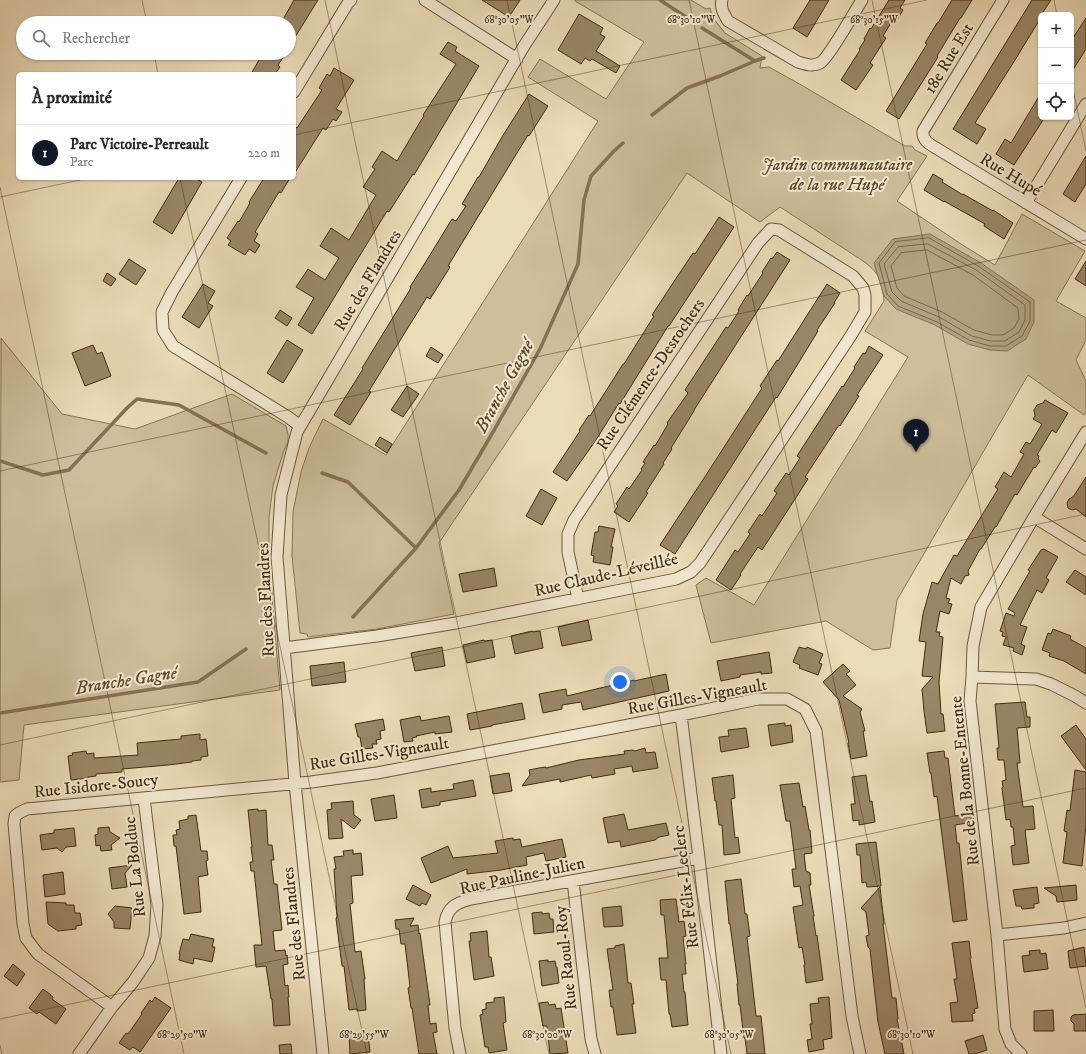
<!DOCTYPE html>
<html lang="fr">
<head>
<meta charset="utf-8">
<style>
  body { margin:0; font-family:"IM FELL DW Pica",serif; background:#f7f7f7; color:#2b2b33 }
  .controls { position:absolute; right:12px; top:12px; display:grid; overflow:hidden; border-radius:6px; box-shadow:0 1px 3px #0004 }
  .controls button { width:36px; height:36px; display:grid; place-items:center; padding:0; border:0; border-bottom:1px solid #e1e1e2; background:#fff; color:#2b2b33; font:20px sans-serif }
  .you { position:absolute; left:620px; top:682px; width:14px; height:14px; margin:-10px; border:3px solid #fff; border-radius:50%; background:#1a73e8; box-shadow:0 0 0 6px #1a73e833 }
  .badge { display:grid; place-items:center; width:26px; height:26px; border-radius:50%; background:#111827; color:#fff; font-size:13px; font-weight:700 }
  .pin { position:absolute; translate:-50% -33px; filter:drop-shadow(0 1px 2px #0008) }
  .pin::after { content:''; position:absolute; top:21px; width:14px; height:12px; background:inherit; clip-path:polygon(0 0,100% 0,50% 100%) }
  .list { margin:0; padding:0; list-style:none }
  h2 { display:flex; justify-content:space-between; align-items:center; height:52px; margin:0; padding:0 16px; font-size:17px }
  h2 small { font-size:13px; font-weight:400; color:#7c7c81 }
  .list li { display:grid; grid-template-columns:26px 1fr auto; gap:12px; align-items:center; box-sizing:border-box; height:56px; padding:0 16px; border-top:1px solid #e1e1e2 }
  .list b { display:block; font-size:15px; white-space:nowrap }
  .list p { margin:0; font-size:13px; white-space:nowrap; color:#7c7c81 }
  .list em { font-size:13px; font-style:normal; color:#7c7c81 }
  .icon { flex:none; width:22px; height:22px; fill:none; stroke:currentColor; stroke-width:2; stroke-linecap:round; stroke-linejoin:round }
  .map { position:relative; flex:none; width:1086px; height:1054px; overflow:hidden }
  .search { position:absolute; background:#fff; box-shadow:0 1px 3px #0004; left:16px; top:16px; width:280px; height:44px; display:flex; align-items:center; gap:10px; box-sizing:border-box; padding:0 14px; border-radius:22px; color:#7c7c81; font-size:15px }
  .panel { position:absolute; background:#fff; box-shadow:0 1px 3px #0004; left:16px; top:72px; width:280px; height:108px; border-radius:6px }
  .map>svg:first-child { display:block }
  .green { fill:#cebe9c; stroke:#887456 }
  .water { fill:#b2a07f; stroke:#857153 }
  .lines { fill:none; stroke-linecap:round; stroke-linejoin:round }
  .shore { stroke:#7a6648; stroke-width:1 }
  .stream { stroke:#857153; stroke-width:3.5 }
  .building { fill:#9a8768; stroke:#422b11 }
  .minor-casing { stroke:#6c573b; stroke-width:13 }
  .minor { stroke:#f2e8d1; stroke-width:11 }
  .ticks { fill:none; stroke:#422b11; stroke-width:1; stroke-opacity:0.45 }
  .labels { text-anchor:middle; stroke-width:4; stroke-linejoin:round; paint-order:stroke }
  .street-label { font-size:17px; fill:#422b11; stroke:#f2e8d1 }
  .park-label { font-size:17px; font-style:italic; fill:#5e482d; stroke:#f2e8d1 }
  .water-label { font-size:18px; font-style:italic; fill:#5e482c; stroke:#f2e8d1 }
  .ticks-label { font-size:10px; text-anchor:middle; fill:#422b11; stroke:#f2e8d1; stroke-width:4; stroke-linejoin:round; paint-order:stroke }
</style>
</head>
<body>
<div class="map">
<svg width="1086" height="1054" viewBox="0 0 1086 1054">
  <rect width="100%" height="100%" fill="#ebdcb8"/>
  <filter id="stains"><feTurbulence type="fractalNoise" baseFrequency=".005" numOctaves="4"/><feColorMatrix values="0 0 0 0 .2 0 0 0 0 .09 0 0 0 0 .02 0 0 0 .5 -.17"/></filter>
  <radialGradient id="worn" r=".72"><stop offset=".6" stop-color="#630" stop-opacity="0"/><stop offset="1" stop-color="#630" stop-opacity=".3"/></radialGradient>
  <!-- green -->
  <path class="green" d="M575,0H691L706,9L710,8L713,18L725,33L762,56L760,68L769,67L803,86L905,146H912L915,150L927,156L897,201L961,244L995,265L1022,214L1085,251L1056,301L1086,318V340L1076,360L1086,381V413L1084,415L1028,375L897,600L890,648L873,650L826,621L711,643L696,585L706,578L754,605L908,357L865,331L884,301C884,295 880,278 876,273C872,267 863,261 857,257L780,207L760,222L687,173L439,543L454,614L377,629L308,637L307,634L300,633L292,556L293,512L301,472L309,448L323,419L386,455L598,121L528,77L540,59L606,99L644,42L575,1Z
    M1,338L62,414L135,429L232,394L286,426L288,434V442L284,450L273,486L269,517V548L273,608L280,690L24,725L19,780L0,782Z"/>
  <!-- water -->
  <path class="water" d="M930,234L981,263L1034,300V322L1026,339L1007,351L990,350L968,344L935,325L896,309L884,296L874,263L893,239Z"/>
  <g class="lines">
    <!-- shore -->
    <path class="shore" d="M929,238L978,266L1030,302V321L1022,336L1006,346H990L969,340L937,322L898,306L887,294L879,263L895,242Z
      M928,244L976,270L1025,305V320L1019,332L1005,341H991L972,336L939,317L901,301L892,292L884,264L898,247Z
      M927,250L973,275L1018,308L1019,319L1014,328L1003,335H992L974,330L942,312L904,296L897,288L891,266L901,253Z"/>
    <!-- stream -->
    <path class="stream" d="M660,0L689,19
      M702,28L755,61L764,58
      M652,115L687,88L720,76L755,61
      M0,461L43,475L69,470L127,408L137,399L179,405L266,453
      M322,473L348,482L416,548
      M353,617L416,548L459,490L493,432L540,349L578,264L584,200L591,176L614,151L623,143
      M0,713L198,682L246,649"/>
  </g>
  <!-- building -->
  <path class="building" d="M294,0H318L289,47V23H281Z
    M482,0H520L509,17Z
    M810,0H829L807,37L793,28Z
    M889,0H905L900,8L903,10L897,20L894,18L883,36L886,38L870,63L873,65L856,90L841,80L860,50L859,49L865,40L864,39L870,28L871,29Z
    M952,0H972L961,18H960L937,56L938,57L899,119L886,111L927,44L925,43L937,23H938Z
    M1032,0H1051L1041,15L1040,19L1015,60L975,123L986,129L977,144L953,129Z
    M579,14L603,28L600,34L605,37L596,51L620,66L616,73L592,59L590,61L585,58L581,64L558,50Z
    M1086,18V49L1071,73V41Z
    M448,42L457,47L455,51L479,66L414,175L413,174L389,212L387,211L312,334L298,325L314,298L296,287L308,269L325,280L339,258L320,246L331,228L349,240L376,195L363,187L375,169L372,167L382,151L397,161L420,122L424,116L423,115L456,64L440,54Z
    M263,53H286L278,65L280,67L275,74H251Z
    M334,68L354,80L336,109L342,112L336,121L333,119L326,130L323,128L294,174V126L297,128L322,90L319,88L327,74L330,76Z
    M1041,93V117H1045L1014,165L996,154L1005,139L1011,143Z
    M529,94L548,106L529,136L528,135L473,225L448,266L450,267L430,299L427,297L396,347L369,391L371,392L350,425L334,415L363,369L362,368L411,288L410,287L430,255L452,219L456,221L466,206L462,204L478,177H479L502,137Z
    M1086,156V184L1075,202L1063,194Z
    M933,174L943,180L942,182L963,195V194L993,211V210L1013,223L1004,239L984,226L985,224L944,201V202L924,190Z
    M179,178H195L202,182L172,234L153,222Z
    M264,178H290L281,193L279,192L255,232L258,234L254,241L260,245L255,253L249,249L245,255L228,245L231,241L227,238L238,221L239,222L250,203L249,202Z
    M719,217L734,227L669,326H668L620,404L619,403L596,440L567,481L553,472L580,431L579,430L589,415L590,416L623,364H624L654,316L652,315L669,289L693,253L695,254Z
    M777,252L790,260L694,410V411L671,448L672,449L663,463L664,464L646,492L648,493L629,522L614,512L618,506L616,504L627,487L629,489L642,470L641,469L645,463L643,462L654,445L655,446L668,424L667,423L688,393L685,390L726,327L728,328L739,311L738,310L747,295L748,296L763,273L762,272L771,258L772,259Z
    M129,259L146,270L136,285L119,274Z
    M1086,261V286L1075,279Z
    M107,273L116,279L111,286L103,281Z
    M203,284L215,291L208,303L213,306L199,328L182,317Z
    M827,284L840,293L834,303H835L817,330L818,331L777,398L776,397L675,554L660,545L708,472L762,388L760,386L777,360L778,361Z
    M280,310L292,318L287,326L275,318Z
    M287,340L303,350L283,383L267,373Z
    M93,345L97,354L102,352L111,376L85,386L72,353Z
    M869,346L883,355L857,395L859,396L840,426L839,425L805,477L808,479L762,550L758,547L740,574L741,575L731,590L716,580L735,550L738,552L750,534L748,532L760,514L762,516L777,493L774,491L786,473L789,475L800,458L797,456L842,386L843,387L855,368L854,367L863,353L865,354Z
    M431,347L443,355L438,363L426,356Z
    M407,386L419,394L403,417L391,410Z
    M1045,400L1068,413L1056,433L1052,430L1037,455L1039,456L1038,459L1040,461L1035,468L1034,467L1017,495L1015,494L996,527H995L981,549H980L968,571L969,575L965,576L961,584L951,578L946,598L950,599L948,603L952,604L949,614L940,611L936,632H940L939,636L943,637L939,682L941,714H943L945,731L927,733L924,711L922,689L933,677L922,676L926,642L919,641L923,614L932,582L938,584L954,555L957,556L998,489L995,487L1004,472L1011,477L1024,454L1020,452L1026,442L1030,444L1042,424L1033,419L1035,416L1034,410L1037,405L1043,403Z
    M380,437L392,444L387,453L375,445Z
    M1086,477V517L1076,509L1072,510L1068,508L1067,503L1069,499L1073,497Z
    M541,489L557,498L542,525L526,516Z
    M599,526L615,529L611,547H613L610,565L593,562L594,556L591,555L595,532H598Z
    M1044,549L1058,557L1046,578L1049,580L1042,593L1037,590L1020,625L1027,627L1021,644L1025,646L1022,655L1013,651L1014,648L1003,645L1006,637L1002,636L1003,632L1000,631L1006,613L1014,616L1015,613L1008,609L1030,571L1028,570L1041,550Z
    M494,568L497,586L463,592L459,574Z
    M1075,570L1086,577V595L1066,582Z
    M588,620L592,640L562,646L558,627Z
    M1053,629L1071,636L1070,639L1086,648V674L1064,661L1049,656L1050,653L1042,650L1048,633L1051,634Z
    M532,631L533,632L540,631L543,648L515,654L511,636Z
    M484,640L485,641L492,640L495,657L467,663L463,645Z
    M442,647L445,666L415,671L411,653Z
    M799,647L806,649L807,647L823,654L819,663L822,664L818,675L799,668L800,665L793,662Z
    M769,652L772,673L761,674V672L740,675V677L721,681L717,661Z
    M344,662L346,682L312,686L310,666Z
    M843,664L850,671L846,674L856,685L843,696L862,709L860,712L865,731H863L867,756L851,759L848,743H849L839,700L823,682Z
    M666,674L669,691L583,710L581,702L562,705V709L543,713L539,694L566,689L567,696L634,680V681Z
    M1025,702L1027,717H1030V727L1017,728L1020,763H1017L1023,807L1033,806L1035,829L1025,830L1029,863L1013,865L1011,846L1015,845L1013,827H1011L1010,819L1006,820L1002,788L1003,787L1002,781L1006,780L1004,760H998L997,748H999L995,704Z
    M522,703L525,719L492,725V726L470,730L467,714Z
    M420,716L421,721L449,716L452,732L435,734V732L416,736L417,737L412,738L413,741L404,742L400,720Z
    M383,719L385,730L380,731L381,739L376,740L377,744H372L373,748L362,749L360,737H358L355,724Z
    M785,723V726L791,725L793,742L771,746L768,725Z
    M1076,725L1086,739V770L1061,736Z
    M746,728L749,747L721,752L719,737L729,736L728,730Z
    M200,734V740L206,739L208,756L201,757V760L192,761V762L168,765L122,769V772L96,774V776L88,777V778L71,780L68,756L73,755L72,753L86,751L87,754L94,753V758L138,755L137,743L181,739V736Z
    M645,748L646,753L655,752L658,768L633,772L632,766L614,769L615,774L592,778L591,775L560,782V779L522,786L530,775L529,770L539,768L546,767V768L579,760L625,754L624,751L633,750L635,751Z
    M944,751L945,758H948L955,816L973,814L974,822L955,825L957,843H959L967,920L953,922L938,804L937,796L934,797L931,773H930L927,753Z
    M1075,770L1086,772V825L1082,866L1063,863L1067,832L1064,831L1067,810L1070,811Z
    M509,773L512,791L493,794L490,776Z
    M733,775L735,798L731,799L735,838L738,837L740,853L724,855L722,825H719L716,801H715L712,778Z
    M866,775L870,802L872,801L875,822L859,825V820L853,821L851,804H855L852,777Z
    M473,780L476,796L440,802V805L422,808L419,790L431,788V792L454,789L453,784Z
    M799,783L803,807L805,806L809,830H810L812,853L804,854L806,871L810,873L811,885H809L814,916H813L816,936L817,935L823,980L806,983L804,965H805L802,947L799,948L793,907L803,905L800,886L794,887L792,869H796L790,821H786L780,785Z
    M394,795L397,818L375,821L371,799Z
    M353,801L354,815L361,820L354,829L341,819L343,838L329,839L327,810L332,809L331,803Z
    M258,809V811L266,810L268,845H272L274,860H271L274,884H277L282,930L273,931L275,951L285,950L286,956L287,955L288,964L283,965L285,986L288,985L289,997H288L290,1025L274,1026L272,999H271L266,966L256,967L254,945H262L254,871H251L250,862H253L251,847H252L248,810Z
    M624,814L628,830L666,823L669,835L659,837L655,840L621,847L620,841L608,843L603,818Z
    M196,815L201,851H207L208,860L206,861L208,875L198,877L201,912L184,914L176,846H174L173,835H177L176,830L180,829L179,821L188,819V816Z
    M109,827L110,832L120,838L111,845L112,850L101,851L100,845L96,846L95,835L98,834V828Z
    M74,828L76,846L66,847L62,852L57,848L42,850L40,835L54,833V830Z
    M513,838V840L520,839L522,847L562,839L566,857L546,861L544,853L526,857L527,865L501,870L467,874V869L431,883L421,858L448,846L453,858L498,853L495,841Z
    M876,842L881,886L867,887L866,882L862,883L860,855H857L856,844Z
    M353,850V854L361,853L363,875L351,876L353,903L350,904L355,952L361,951L365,979H364L366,1010L357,1011V1009L349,1010L344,966H342L336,918L337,917L334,869H336L334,857L344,856L343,851Z
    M132,865L125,873L127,887L112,889L109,868Z
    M63,872L65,894L45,897L43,875Z
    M741,879L745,914H747L750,936L747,937L756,1016H761L765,1054H747L745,1038H744L740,1005H739L737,984H738L730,924H729L725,881Z
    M413,885L431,895L426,905L422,903L420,906L406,899Z
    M1076,885L1077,900L1068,901L1057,902L1056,896L1044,888Z
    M880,887L884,924H883L892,998H896L898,1019H897L904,1054H885L878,1022L870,949L868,947L866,936L869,935L866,912L861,908Z
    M1037,887L1039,903L1034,904V908L1022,909L1021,906H1016L1013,890Z
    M676,899L679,922L684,921L686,936L683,937L686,964H685L686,974H682L684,992H685L688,1025L672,1027L670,1014H669L666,980H661L659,958H668L664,915H661L660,900Z
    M46,902L66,903V905H74L75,913H80L82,925L76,926V929L58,931L48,924Z
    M115,906L132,908L130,929L114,928V922L108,914Z
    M621,906L623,926L604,927L602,908Z
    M542,912V914L549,913L550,919H553L554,932L534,934L532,913Z
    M414,918L410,926L418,925L419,934L420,933L430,1005H428L430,1024L436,1023L437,1032L433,1033L437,1054H419L412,1008H411L408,988L410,987L405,944H401L399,929H396L395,920Z
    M487,931L489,957H491L494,976L474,980L469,941H471L470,933Z
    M191,934L214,939L212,947H215L212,962L194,958L193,964L179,960L180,954H179L183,939L189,940Z
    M969,941L971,958H970L978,1008L974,1009L975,1013L972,1014L973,1021L952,1022L950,1003L958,1002L954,979H957L952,943Z
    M624,944L628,983H631L634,1004H632L636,1033L617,1035L613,1007H611L609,990H613L607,949L615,948V946Z
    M1084,947L1086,966L1070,968L1068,951Z
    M1040,950V954L1046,953L1048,969L1024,972L1022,956L1030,955L1029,951Z
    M548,960V962L555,961L556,967H557L559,983L542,986L539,961Z
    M13,964L25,974L17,986L4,976Z
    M43,989L51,995H50L53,997L52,999L66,1009L56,1024L39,1012L37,1014L29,1008Z
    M155,997L171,1008L140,1052L133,1047L130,1050L119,1043L126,1033L128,1034L142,1014L141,1013L150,1000L152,1002Z
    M504,997L506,1022L503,1023L507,1050L489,1053L488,1047H485L480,1015L483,1014L482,1010L486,1009V1003L494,1002V998Z
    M829,997L832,1038L823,1040L824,1049L809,1052L807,1040L812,1039L810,1024H812L810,1004L819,1003L818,998Z
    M548,1002L549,1005L555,1004L556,1009L561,1008L568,1053L550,1054L547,1026H543L539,1003Z
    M1053,1010L1054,1031H1034V1011Z
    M1086,1014V1031H1074V1024L1071,1021V1017L1073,1015Z
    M368,1033L370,1052L350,1054L349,1034Z
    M983,1035L987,1050L975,1054H969L965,1041Z
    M291,1044L292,1054H280L279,1045Z"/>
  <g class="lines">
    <!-- minor casing -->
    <g class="minor-casing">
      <path id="minor" d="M425,0L517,59
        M722,0C720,8 724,14 728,21L798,62C805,64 812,67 820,63C828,59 855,11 862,0
        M1003,0L923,131C922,140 929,144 936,148L1086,239
        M294,92L348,3L351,0
        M241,178L172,292L162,312L163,330L173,346L288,417L300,426
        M1026,203L1086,104
        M1034,517L1086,549
        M284,648L377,636L456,623L676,579L691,572L700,563L850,337L865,312V295L863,288L853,276L779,230L771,229L758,243L574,520L568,534V552L578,599
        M972,677L1036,679L1051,684L1075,696L1086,703
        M681,715L699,858L721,1054
        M573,881L591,1039L595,1054
        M997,935L1064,928L1086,923
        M112,1007L38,954L26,938L23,924L14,824L15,816L19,813L27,809L311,782L377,773L681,715L758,699H787L805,709L816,731L852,1016L860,1054
        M79,1054L112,1007L133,982L149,958L155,936L157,905L144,798
        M323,1054L295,783L277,557L281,495L297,432L524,46L554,0
        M460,1054L455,1028L445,922C448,907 456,903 471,899L699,858
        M1021,1054L1011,1044L1005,1029L997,935L970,701L972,677L973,646L981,607L1034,517L1086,432"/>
    </g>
    <!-- minor -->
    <use href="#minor" class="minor"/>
  </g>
  <!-- ticks -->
  <path class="ticks" d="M142,0L147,23M325,0L549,1054M507,0L731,1054M689,0L913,1054M872,0L1086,1008M1054,0L1057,15M154,53L158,74M1071,80L1086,151M294,135L927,0M180,178L367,1054M0,187L184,1054M0,197L89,178M0,471L1086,240M0,745L1086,514M0,1019L1086,788M0,1045L2,1054"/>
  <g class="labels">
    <!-- street labels -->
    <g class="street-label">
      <text transform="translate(948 58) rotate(-59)" y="6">18e Rue Est</text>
      <text transform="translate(1011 174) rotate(31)" y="6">Rue Hupé</text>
      <text transform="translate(367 280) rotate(-59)" y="6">Rue des Flandres</text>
      <text transform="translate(650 374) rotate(-56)" y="6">Rue Clémence-Desrochers</text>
      <text transform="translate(606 574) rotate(-13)" y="6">Rue Claude-Léveillée</text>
      <text transform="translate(265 600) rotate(-93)" y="6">Rue des Flandres</text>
      <text transform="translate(697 696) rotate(-10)" y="6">Rue Gilles-Vigneault</text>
      <text transform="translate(379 753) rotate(-9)" y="6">Rue Gilles-Vigneault</text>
      <text transform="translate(964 781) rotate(-96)" y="6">Rue de la Bonne-Entente</text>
      <text transform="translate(96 785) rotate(-6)" y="6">Rue Isidore-Soucy</text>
      <text transform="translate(134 867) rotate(-96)" y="6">Rue La Bolduc</text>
      <text transform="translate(522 875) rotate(-12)" y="6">Rue Pauline-Julien</text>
      <text transform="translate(685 887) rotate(-97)" y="6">Rue Félix-Leclerc</text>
      <text transform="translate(293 924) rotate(-96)" y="6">Rue des Flandres</text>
      <text transform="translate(565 958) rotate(-96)" y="6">Rue Raoul-Roy</text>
    </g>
    <!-- park labels -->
    <g class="park-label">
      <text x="837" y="170">Jardin communautaire<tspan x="837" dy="20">de la rue Hupé</tspan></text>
    </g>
    <!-- water labels -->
    <g class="water-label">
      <text transform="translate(504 386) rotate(-61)" y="6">Branche Gagné</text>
      <text transform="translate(126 680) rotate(-9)" y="6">Branche Gagné</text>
    </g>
  </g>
  <g class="ticks-label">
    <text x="509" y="23">68°30'05"W</text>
    <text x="691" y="23">68°30'10"W</text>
    <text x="874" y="23">68°30'15"W</text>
    <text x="182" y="1038">68°29'50"W</text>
    <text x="364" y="1038">68°29'55"W</text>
    <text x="547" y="1038">68°30'00"W</text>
    <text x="729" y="1038">68°30'05"W</text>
    <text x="911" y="1038">68°30'10"W</text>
  </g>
  <rect width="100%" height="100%" filter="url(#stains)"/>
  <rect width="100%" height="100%" fill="url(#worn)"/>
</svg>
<div class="controls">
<button>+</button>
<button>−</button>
<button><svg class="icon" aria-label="locate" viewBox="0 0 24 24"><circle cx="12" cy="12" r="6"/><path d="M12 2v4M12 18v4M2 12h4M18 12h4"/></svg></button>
</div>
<div class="you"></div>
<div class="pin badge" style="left:916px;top:452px">1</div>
<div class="search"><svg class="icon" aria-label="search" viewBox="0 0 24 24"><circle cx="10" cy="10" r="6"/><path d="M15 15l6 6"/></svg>Rechercher</div>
<section class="panel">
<h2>À proximité<small></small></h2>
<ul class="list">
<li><span class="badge">1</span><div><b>Parc Victoire-Perreault</b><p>Parc</p></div><em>220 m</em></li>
</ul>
</section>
</div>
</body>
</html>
